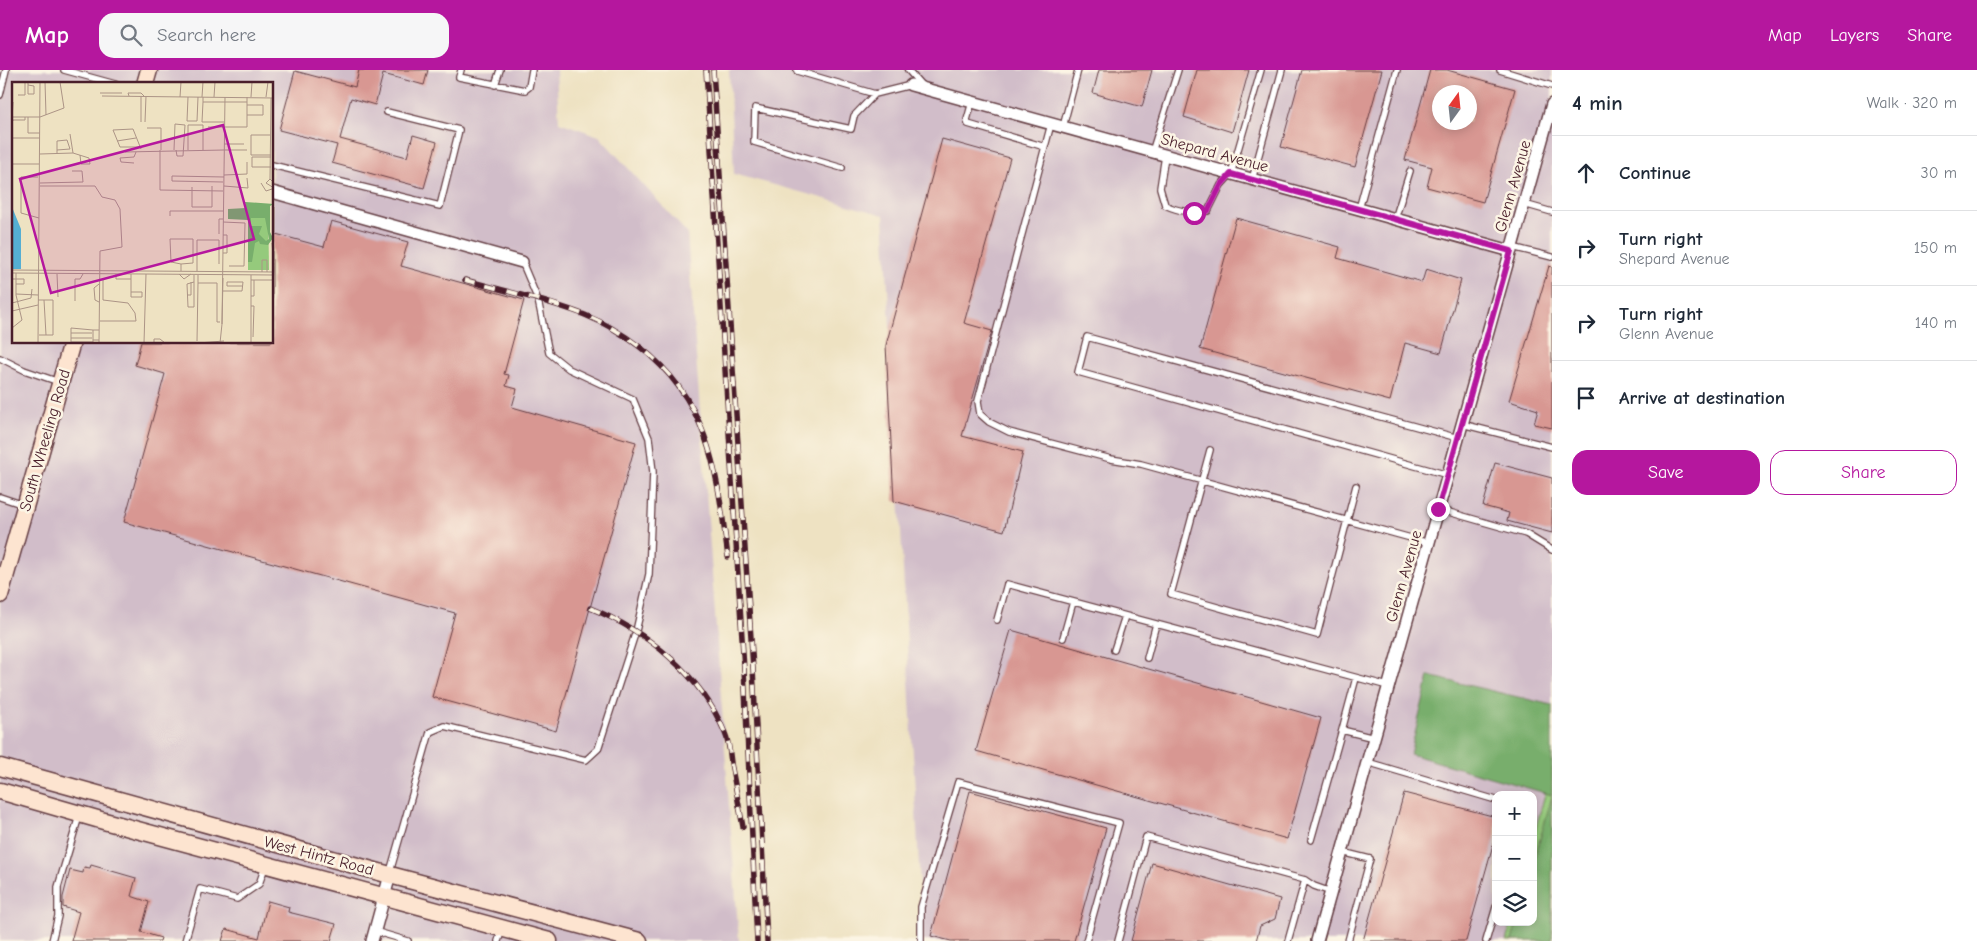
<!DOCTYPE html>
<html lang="en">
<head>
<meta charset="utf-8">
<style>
  body { margin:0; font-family:"Comic Neue",sans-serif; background:#f6f6f7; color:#1f2937 }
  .controls { position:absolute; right:15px; bottom:15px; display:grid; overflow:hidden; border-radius:10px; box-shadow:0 2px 12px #0003 }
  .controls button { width:45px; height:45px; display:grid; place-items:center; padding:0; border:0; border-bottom:1px solid #e0e1e3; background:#fff; color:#1f2937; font:25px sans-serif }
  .compass { position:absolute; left:1432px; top:15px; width:45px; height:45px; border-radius:50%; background:#fff; box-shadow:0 2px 12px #0003; rotate:15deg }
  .stop { position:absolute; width:15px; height:15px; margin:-11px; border:4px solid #b5179e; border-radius:50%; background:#fff }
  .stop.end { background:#b5179e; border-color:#fff; box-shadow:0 1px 5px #0008 }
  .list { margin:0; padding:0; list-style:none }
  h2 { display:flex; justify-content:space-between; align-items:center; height:65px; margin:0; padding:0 20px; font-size:21px }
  h2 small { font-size:16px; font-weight:400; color:#747a83 }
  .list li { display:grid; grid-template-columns:32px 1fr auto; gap:15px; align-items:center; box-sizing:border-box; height:75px; padding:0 20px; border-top:1px solid #e0e1e3 }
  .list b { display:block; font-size:19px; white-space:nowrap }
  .list p { margin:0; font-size:16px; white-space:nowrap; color:#747a83 }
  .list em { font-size:16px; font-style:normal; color:#747a83 }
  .actions { display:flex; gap:10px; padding:15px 20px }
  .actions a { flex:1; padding:11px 0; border:1px solid #b5179e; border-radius:15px; text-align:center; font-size:18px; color:#b5179e }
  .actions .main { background:#b5179e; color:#fff }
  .icon { flex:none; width:28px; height:28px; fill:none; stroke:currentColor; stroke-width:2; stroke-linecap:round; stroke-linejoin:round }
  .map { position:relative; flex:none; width:1552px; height:871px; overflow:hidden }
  header { display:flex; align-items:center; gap:30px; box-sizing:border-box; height:70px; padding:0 25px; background:#b5179e; color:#fff }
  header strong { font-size:24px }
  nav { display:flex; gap:28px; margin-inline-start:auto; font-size:18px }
  .search { width:350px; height:45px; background:#f6f6f7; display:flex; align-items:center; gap:12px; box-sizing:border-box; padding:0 18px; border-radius:15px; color:#747a83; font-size:19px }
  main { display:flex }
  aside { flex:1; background:#fff }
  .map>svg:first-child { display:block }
  .industrial { fill:#d1bdc9; fill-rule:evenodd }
  .green { fill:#95ca7c; stroke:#707454 }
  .forest { fill:#78ae6c; stroke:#61664c }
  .building { fill:#d89792; fill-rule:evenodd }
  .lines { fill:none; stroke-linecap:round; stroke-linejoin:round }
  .service-casing { stroke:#633c42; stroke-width:8 }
  .minor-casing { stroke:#633c42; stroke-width:14 }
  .secondary-casing { stroke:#633c42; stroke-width:19 }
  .service { stroke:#fff; stroke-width:5.5 }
  .minor { stroke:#fff; stroke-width:11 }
  .secondary { stroke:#fde4d0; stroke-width:16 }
  .rail-casing { stroke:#4a1f2b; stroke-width:5.5 }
  .rail { stroke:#fcf5e5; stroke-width:4; stroke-dasharray:11; stroke-linecap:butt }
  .route { stroke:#b5179e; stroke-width:6 }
  .labels { text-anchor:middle; stroke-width:5; stroke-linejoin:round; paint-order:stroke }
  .street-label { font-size:16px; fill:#4a1f2b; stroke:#fcf5e5 }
  .inset-road { fill:none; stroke:#ac9486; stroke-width:1 }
  .view { fill:#b5179e; fill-opacity:0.15; stroke:#b5179e; stroke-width:2.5 }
  .inset-edge { fill:none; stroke:#4a1f2b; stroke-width:2.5 }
</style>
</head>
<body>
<header>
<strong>Map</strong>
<div class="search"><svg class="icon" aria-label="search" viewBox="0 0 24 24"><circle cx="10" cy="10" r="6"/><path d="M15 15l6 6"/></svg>Search here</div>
<nav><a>Map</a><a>Layers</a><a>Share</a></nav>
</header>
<main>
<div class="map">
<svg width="1552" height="871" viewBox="0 0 1552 871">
  <rect width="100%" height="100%" fill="#fcf5e5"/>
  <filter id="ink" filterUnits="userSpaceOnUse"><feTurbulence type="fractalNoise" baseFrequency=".02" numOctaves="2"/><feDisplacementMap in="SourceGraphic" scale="10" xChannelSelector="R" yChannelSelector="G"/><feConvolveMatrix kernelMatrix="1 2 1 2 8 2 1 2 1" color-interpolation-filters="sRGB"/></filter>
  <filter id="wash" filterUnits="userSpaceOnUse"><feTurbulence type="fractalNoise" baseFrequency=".0096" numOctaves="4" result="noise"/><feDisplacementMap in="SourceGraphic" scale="20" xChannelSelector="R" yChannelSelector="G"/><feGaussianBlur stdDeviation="1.12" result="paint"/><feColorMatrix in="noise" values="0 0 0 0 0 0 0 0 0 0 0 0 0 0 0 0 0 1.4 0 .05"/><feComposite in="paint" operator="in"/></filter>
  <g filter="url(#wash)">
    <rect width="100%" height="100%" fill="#eee2c2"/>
    <!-- industrial -->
    <path class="industrial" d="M0,0H556L559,52L599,66L687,163L739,871H0ZM14,14H272V272H14Z
      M729,0H1552V871H923L884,145L734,104ZM1440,22H1470V52H1440ZM1496,725H1533V852H1496Z"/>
    <!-- green -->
    <path class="green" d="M1552,698V871H1506L1511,852H1533V768Z"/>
    <!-- forest -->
    <path class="forest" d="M1429,606L1552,635V725L1410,684Z
      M1552,726V871H1512L1517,852H1533V794Z"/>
    <g id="blocks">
      <!-- building -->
      <path class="building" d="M359,0H428L424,15L383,4L375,35L351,28L340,69L407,87L413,65L437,72L424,118L332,93L337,75L279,60L295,1L355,17Z
        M1099,0H1152L1142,37L1093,23Z
        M1197,0H1249L1232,62L1184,47Z
        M1302,0H1382L1355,97L1281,77Z
        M1430,0H1447L1515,19L1483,132L1427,117L1432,97L1405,90ZM1440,22H1470V52H1440Z
        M942,69L1010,88L964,253L992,261L962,366L1023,382L1004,461L894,431L886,275Z
        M1236,148L1340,177L1337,188L1422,212L1426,199L1461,210L1441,283L1405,273L1390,331L1200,279Z
        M331,151L408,172L401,196L524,230L504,304L509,305L506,316L517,319L512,337L636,372L556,661L432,627L455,543L124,452L165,304L135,295L141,272H272V163L324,177Z
        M1549,196L1552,197V358L1534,354L1538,340L1509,331Z
        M1495,393L1552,408V463L1507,451L1509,443L1483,436Z
        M1011,560L1321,648L1287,769L976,681Z
        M970,721L1106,758L1074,871H951L931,866Z
        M1404,723L1496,747V764L1466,871H1363Z
        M1152,793L1280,829L1275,849L1260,856L1256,871H1131Z
        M91,795L136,808L131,826L149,832L141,862L161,868L160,871H71L79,842L63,837V827L70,800L83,803L84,797L90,798Z
        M268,831L289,837L288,842L336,854L331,871H222L226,859L259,868Z"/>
    </g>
  </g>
  <g filter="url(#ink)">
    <use href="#blocks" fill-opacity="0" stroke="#633c42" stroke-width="1"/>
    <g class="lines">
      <!-- service casing -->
      <g class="service-casing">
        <path id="service" d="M64,0L115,14
          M461,0L459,7L525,20L529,17L532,0
          M908,0L922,16
          M1500,0L1552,16
          M797,1L875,24L911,15
          M495,15L500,0
          M0,25L6,0
          M972,32L967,50L968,54L1045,77
          M1051,54L978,331L980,344L989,352L1009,362L1111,389L1141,394L1429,473
          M1063,57L1078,0
          M1152,82L1178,0
          M1165,86L1160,118L1165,135C1180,142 1192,143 1208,141L1221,115L1231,104L1261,0
          M272,95L440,136L459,60L387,42
          M842,98L754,72L755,38L851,59L854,46L875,24
          M1252,110L1282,0
          M1524,134L1552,142
          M1359,139L1397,0
          M1395,149L1410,101
          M1512,177L1552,187
          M0,288L24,300L59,312
          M1462,354L1552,377
          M1210,380L1171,524L1317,565L1356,416
          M1448,405L1078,302L1087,267L1458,368
          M0,427L24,435
          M1438,439L1526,464L1552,480
          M997,550L1007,514L1388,616
          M1063,568L1073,532
          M1114,580L1125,546
          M1147,588L1156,554
          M1342,660L1356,608
          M1367,692L1496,730
          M1311,770L1342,660L1374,668
          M1342,782L1370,789L1348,871
          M390,802L430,662L444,656L586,690L598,679L636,561L649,504L653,402L649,368L633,329L569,299L549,283L538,230L522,192
          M1305,810L1314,816L1331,822
          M374,861L408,871
          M52,871L58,846V817L79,746
          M185,871L200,819L237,829L259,814L265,797
          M498,871L502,860
          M921,871V837L958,712L1119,753L1086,871
          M1118,871L1146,767L1305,810L1288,871
          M1486,871L1496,837"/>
      </g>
      <!-- minor casing -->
      <g class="minor-casing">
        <path id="minor" d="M911,15L1511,181
          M272,122L522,192
          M372,871L390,805
          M1317,871L1552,34"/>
      </g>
      <!-- secondary casing -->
      <g class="secondary-casing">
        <path id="secondary" d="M145,14L149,0
          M0,525L72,272
          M0,697L390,805L639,871
          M0,721L104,751L549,871"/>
      </g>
      <!-- service -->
      <use href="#service" class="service"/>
      <!-- minor -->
      <use href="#minor" class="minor"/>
      <!-- secondary -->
      <use href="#secondary" class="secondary"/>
      <!-- rail casing -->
      <g class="rail-casing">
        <path id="rail" d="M706,0L744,599L757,871
          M713,0L753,598L767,871
          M465,210C505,221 547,230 585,245C605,253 623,264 640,277C711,332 717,404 728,487
          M590,538C647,561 701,605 725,663C729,672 730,683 731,693C735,714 739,736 743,757"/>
      </g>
      <!-- rail -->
      <use href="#rail" class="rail"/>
    </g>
  </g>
  <g class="lines" filter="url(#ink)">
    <!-- route -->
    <path class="route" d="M1194,143L1208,141L1221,115L1231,104L1511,181L1438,439"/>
  </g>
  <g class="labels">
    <!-- street labels -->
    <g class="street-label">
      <text transform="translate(1215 82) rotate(15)" y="6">Shepard Avenue</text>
      <text transform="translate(1512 116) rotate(-74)" y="6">Glenn Avenue</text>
      <text transform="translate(44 370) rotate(-74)" y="6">South Wheeling Road</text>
      <text transform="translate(1403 506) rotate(-74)" y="6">Glenn Avenue</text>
      <text transform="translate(319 785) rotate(15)" y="6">West Hintz Road</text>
    </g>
  </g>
  <!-- overview -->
  <g transform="translate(12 12)">
    <rect width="261" height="261" fill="#eee2c2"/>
    <path d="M236,123H256L257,188H236Z" fill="#95ca7c"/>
    <path d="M233,120L262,122L258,124V150L261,156L256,163L248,162L247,159L243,161L240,180H236V138L216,137V127L234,126ZM239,136H253L257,157L254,159L247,152L250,144H239Z" fill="#78ae6c" fill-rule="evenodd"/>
    <path d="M0,125L9,147V187H0Z" fill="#55afd3"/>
    <path class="inset-road" d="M16,0V12H22V4L16,3M33,0L34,33M88,11H110M6,13H13V0M90,14L262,16M117,14L116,11H129L132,14M168,15L169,0M176,15L175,39H185L186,15M190,15L191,0M191,15V20H235M202,15L203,0M239,15L240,0M254,15L256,0M259,16L258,97L262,101M191,20L190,40H212M235,33H251V23H235M0,35H28L52,26L48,0M16,35V51H28M0,38L1,20M129,40V14M133,40L134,14M0,41L1,38H13V35M196,45H235V15M135,46H149V68M0,56H28M105,59L124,56M212,62H232M127,65H108L101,48L121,47L129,67M45,68L58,67L55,58L45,59V72M148,68V108L211,109M162,68L163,42L173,43L171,74H165L164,68M176,68V43H191V68M212,68H235M113,70L212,68M61,71L77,76L78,82H69L68,73M28,72L61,71L58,52M259,73H239V53H259M122,81L109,80L108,76L122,75L124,70M0,82H27M259,85H240V75H259M212,93L235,92V80M26,95H9V131L27,136M258,97L254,101L262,106M211,100L160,99V94L212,95M28,101L71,100L70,89H60M249,101L254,109L260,107M28,104H83L90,115L103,118L108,127L110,165L88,169L87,261M212,104L236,106L235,96M180,105V125H200V104M262,125V150M158,134V129H211M211,140L233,141L232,184H217M207,152V137H211M260,161L262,185M211,171H215V153H211M0,188L262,190M169,189V182L181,181V157H158L159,180L169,182M185,189V158H207V182M250,190V178H255V190M0,191L262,193M45,192L46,215M104,192V197H119M119,192V215H130V210H119M167,192L172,197L179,192M186,193V201H205V240H208M211,196L210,242L213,15M0,197H12V202H4M242,198H262M182,200L175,202L176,225H182V193M215,200V204H230M211,209H230L231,200H215M4,212L26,213M175,213H179V200M239,214H242V198H239M26,218H41V253H27M32,218L34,253M63,219V197H68L71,192M87,220L83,218L82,206L87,202M0,221L19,216L20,207M239,224H242L241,255M0,229L26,223M88,239H124L123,231L116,221L91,218V197M0,246L10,238L4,213V191M81,248L59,246V260H81V258M59,251H80M59,256H80M87,258H81V248H87M185,259L186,201M26,261L28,0M132,261L134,192M142,261V257H148L153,261M186,261L212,259M208,261L210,242M239,261V193"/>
    <path class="view" d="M211,43L242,157L39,211L8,97Z"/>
    <rect width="261" height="261" class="inset-edge"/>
  </g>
</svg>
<div class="controls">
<button>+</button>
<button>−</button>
<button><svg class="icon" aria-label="layers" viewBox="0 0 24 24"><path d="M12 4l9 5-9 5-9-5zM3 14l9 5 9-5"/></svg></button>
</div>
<svg class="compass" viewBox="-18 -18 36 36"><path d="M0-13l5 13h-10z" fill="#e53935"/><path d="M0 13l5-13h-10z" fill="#747a83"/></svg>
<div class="stop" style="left:1194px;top:143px"></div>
<div class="stop end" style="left:1438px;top:439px"></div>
</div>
<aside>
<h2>4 min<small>Walk · 320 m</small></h2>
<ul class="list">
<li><svg class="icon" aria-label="ahead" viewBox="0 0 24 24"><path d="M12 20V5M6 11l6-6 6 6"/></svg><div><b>Continue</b></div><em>30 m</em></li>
<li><svg class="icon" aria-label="right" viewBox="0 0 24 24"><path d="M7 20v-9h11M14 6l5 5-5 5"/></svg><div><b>Turn right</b><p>Shepard Avenue</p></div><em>150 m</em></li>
<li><svg class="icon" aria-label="right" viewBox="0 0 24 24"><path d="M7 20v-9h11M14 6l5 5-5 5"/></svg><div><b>Turn right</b><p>Glenn Avenue</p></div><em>140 m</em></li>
<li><svg class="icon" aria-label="arrive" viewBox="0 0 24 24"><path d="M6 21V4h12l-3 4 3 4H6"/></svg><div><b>Arrive at destination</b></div></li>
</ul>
<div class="actions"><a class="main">Save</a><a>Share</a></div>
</aside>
</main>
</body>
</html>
